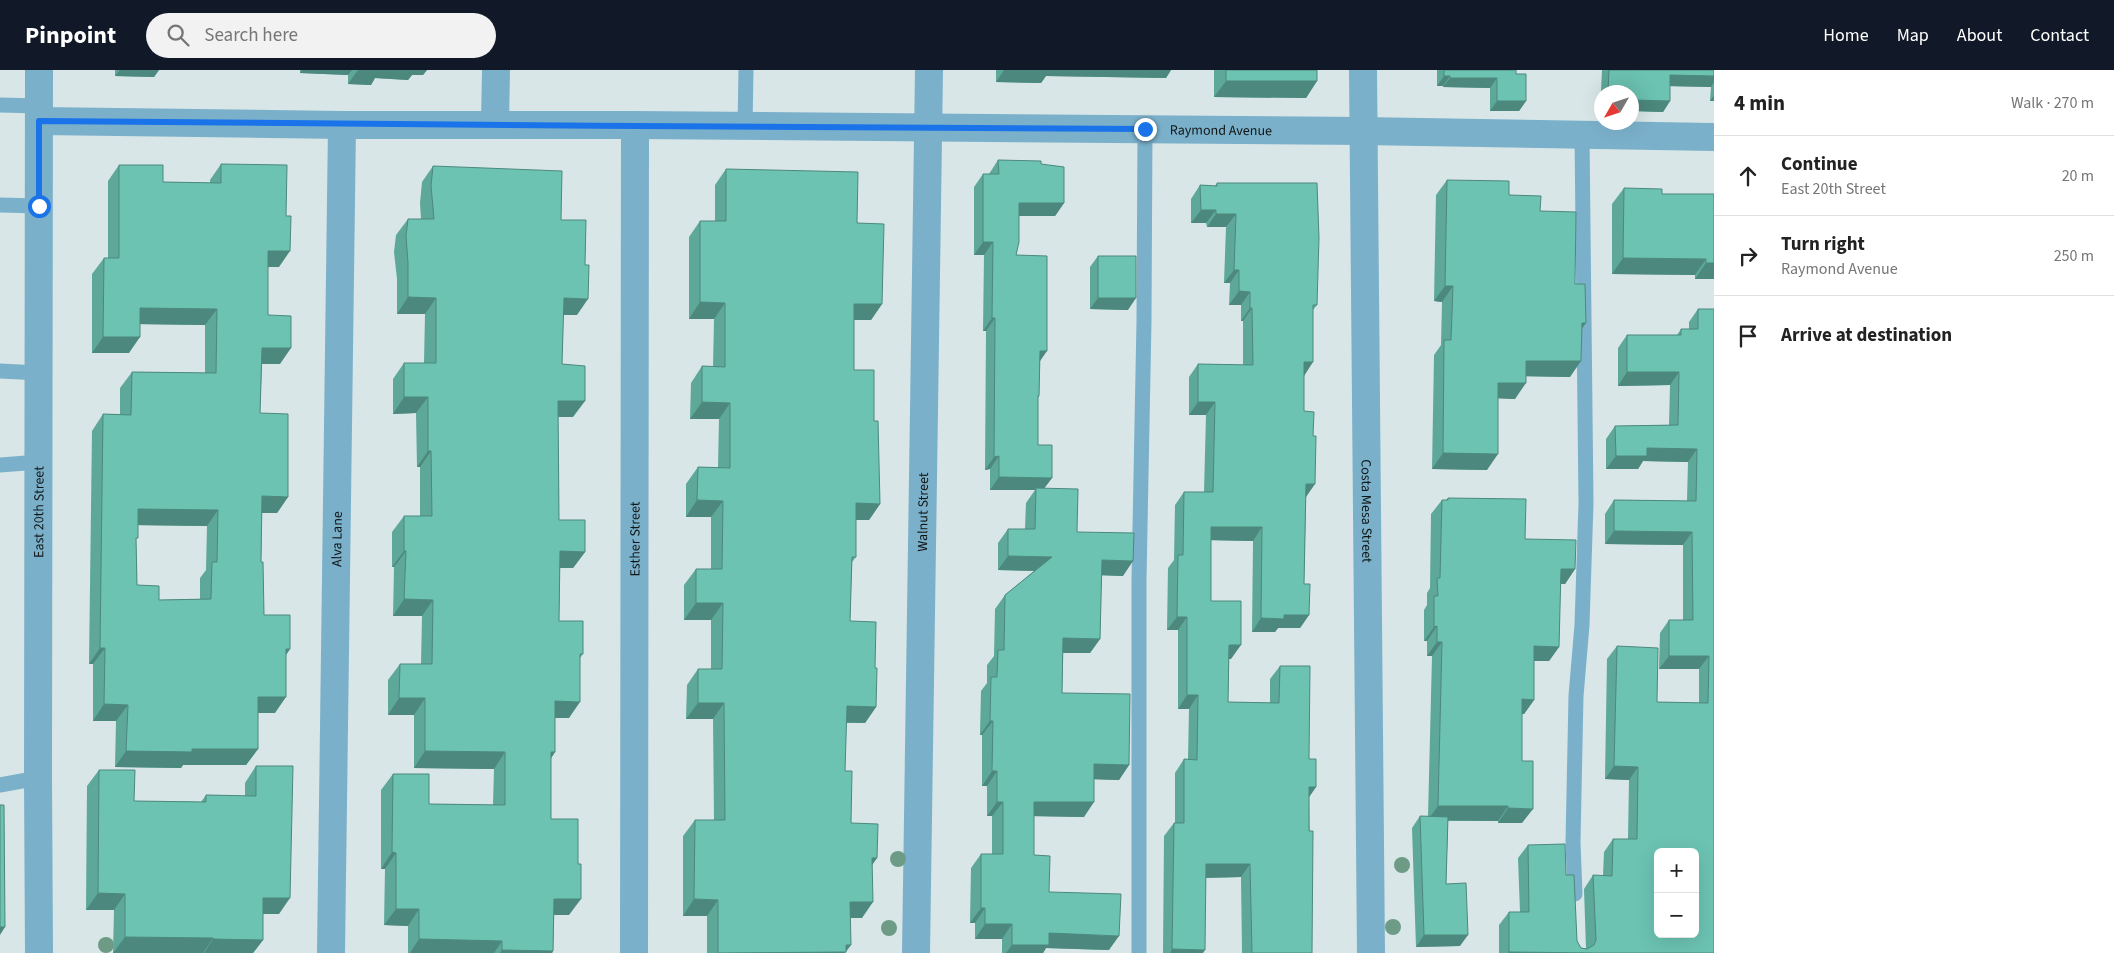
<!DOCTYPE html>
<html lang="en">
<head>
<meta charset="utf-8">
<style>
  body { margin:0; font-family:"Source Sans 3",sans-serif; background:#f2f2f2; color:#222 }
  .controls { position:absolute; right:15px; bottom:15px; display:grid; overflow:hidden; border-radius:8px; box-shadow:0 5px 20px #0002 }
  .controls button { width:45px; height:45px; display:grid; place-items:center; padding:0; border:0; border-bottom:1px solid #e0e0e0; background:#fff; color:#222; font:25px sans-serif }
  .compass { position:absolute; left:1594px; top:15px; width:45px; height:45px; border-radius:50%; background:#fff; box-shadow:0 5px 20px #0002; rotate:231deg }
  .stop { position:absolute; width:15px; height:15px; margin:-11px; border:4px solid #1a73e8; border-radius:50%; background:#fff }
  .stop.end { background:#1a73e8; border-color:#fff; box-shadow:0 1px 5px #0008 }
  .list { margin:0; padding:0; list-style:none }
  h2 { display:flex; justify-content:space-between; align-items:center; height:65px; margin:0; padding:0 20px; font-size:21px }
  h2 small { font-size:16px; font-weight:400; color:#767676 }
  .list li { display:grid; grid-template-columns:32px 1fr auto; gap:15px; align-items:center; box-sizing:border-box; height:80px; padding:0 20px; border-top:1px solid #e0e0e0 }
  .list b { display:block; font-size:19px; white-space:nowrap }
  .list p { margin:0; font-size:16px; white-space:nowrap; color:#767676 }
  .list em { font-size:16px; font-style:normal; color:#767676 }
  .icon { flex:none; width:28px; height:28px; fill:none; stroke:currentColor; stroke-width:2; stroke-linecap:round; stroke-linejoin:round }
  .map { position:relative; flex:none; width:1714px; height:883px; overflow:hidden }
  header { display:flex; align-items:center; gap:30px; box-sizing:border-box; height:70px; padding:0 25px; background:#111827; color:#fff }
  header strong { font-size:24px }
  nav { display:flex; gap:28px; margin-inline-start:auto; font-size:18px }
  .search { width:350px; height:45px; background:#f2f2f2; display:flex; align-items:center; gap:12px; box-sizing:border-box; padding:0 18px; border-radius:28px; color:#767676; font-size:19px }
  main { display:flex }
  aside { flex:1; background:#fff }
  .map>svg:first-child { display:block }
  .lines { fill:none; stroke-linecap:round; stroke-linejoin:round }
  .lane { stroke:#7bb0ca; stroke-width:15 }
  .street { stroke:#7bb0ca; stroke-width:28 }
  .tree { fill:#6e9b86 }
  .wall { fill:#5da899; fill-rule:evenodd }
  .shaded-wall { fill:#4c887d }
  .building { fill:#6cc3b2; stroke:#4c887d; fill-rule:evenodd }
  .route { stroke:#1a73e8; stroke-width:6 }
  .labels { text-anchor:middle; stroke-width:5; stroke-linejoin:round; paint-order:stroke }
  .street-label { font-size:14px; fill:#101515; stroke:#fff }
</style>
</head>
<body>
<header>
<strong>Pinpoint</strong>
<div class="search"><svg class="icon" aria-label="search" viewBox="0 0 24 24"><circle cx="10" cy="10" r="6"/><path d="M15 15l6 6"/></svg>Search here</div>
<nav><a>Home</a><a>Map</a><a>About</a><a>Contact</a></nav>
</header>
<main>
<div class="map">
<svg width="1714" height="883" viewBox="0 0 1714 883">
  <rect width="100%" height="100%" fill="#d8e6e7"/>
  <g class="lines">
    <!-- lane -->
    <path class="lane" d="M0,35L39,36
      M745,56L746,0
      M0,135L39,136
      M0,301L40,303
      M0,395L39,392
      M0,715L38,708
      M1575,824L1573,772L1576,626L1582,555L1586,433L1582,65
      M1139,883V509L1144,251L1145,59"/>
    <!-- street -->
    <g class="street">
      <path id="s1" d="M1363,0L1371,883"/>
      <path id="s2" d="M39,51L342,55H635L1362,61L1714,67"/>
      <path d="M495,54L496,0"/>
      <path id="s3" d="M39,883L38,708L39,0"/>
      <path id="s4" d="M331,883L342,55"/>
      <path id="s5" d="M634,883L635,55"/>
      <path id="s6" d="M916,883L929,0"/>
    </g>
  </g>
  <!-- trees -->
  <g class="tree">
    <circle cx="898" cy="789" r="8"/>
    <circle cx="1402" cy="795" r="8"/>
    <circle cx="1393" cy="857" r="8"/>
    <circle cx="889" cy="858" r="8"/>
    <circle cx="106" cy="875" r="8"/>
  </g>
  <!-- wall -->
  <path class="wall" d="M115,0H159L154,7L115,6Z
    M300,0H427L423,5H412L408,10L375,8L371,15L348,14V5L300,3Z
    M996,0H1171L1166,8L1046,6L1041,13L996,12Z
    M1214,0H1317V11L1306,28L1214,27Z
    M1437,0H1516V4L1526,31L1519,41H1490V18L1443,17V16H1437Z
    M1602,0H1714V31H1710L1711,17L1670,16V31L1663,42L1632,41V22H1602V41H1600Z
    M998,90L1041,94L1064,133L1055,146H1019L1016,185L1040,291L1039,326L1038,328V375L1052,408L1044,418L1077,462L1123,506L1101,505L1100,569L1090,583H1063L1062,623L1129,695L1119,710L1094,709L1084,747L1034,746V785L1049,822L1109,880L1046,878L1043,883H1002V869H975V853H970L971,798L981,784H992V746H987V716H982V665H980L981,621L987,613V595L994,586L995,539L1005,525L1034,501L998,500V473L1008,459H1025L1026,433L1035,420H990V399L985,400L986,261H983L984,185H974V117L983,104H989Z
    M221,94L279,197H268V245L280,294H262L260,343L288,427L277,443H262L261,492L264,545L290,579L286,585L275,643H258V679L246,695H183L181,698L115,697L116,651H93V594H89L92,361L103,344H120V318L132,302L205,303V255L140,254L129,283H92V204L104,188H108V111L119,95L163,112L210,113V110ZM138,455L207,456L206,500L200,508V529L159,530L137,515L136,470Z
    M433,96L561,150L577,245H563L562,294L573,347H558L559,450L585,482L573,498H560L559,551L583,584L580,588L569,648H555V682L551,688V749L569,845H554L553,881L552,883H408V856L384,855L385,799H381V720L393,704L429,734L493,735L494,699L414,698V645H388V610L400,594H421L422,546H393L394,497H392V462L404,446H420V397H417L416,343L393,344V309L404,293H424L425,244H397V209L394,182L396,165L408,149H421L420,133L422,112Z
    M726,99L857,153L882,234L871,250H854V300L874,351L880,434L869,450H856V487L852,492L850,551L875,598L876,637L865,653H846L845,701L851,753L877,788L872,794L862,848H850L845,883H707V846H683V766L695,750H714L713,649H686L687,615L698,599H711V550H684V515L696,499H711V447H686V414L698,397L718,398L719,349H690L691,313L702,296L713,297L714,249H689V167L700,151H715V115Z
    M1447,110L1509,125L1540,141L1575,214L1582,259L1570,307L1526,306L1515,329L1498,328L1487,400L1432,399L1434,285L1441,275L1442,232L1434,231L1436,125Z
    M1217,113L1317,235L1313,240L1304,306V341L1306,427L1304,514L1309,545L1300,558H1278L1275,562H1252L1253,471L1211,470V531L1231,589H1229L1228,632L1270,633V609L1280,596L1309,689L1316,717L1309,727L1312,883H1242L1241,807L1206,808L1203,883H1163L1164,766L1174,753H1175V703L1184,689H1188L1189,639H1178V560H1167L1168,498L1174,490L1175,435L1184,422H1204L1206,345H1189V307L1198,294L1243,295V251H1241V235H1229L1230,213H1224L1226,157H1207L1206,153H1191V129L1200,115L1215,116Z
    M1624,118L1662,124H1714V209H1695V205L1612,204V134Z
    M1098,186L1128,240L1090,239V197Z
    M1698,239H1714V883H1499V855L1509,842H1520L1518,788L1528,775L1566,805L1577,871L1581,878L1586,879L1584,819L1593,805L1603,806L1604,782L1613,769H1628L1629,710L1605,709L1607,589L1617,576L1657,632L1699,633V599H1659L1660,563L1669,550H1683V475L1605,474V444L1614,430L1687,431L1688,392L1643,391L1638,399H1606V369L1615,356L1669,355L1670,315L1618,316V278L1627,265H1677L1681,259H1689V252Z
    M1448,428L1525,469L1575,499L1565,514H1560L1559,577L1549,591H1534V630L1524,644H1522V753H1498V751H1448L1446,814L1460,876L1416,877L1412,758L1420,746L1428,747L1432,586H1427V571H1424V540L1427,535V523L1430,518L1431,444L1442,430H1446Z
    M256,696L279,844H263V870L253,883H113L114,840H86L87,716L99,700L134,731L201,732L206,725L245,726V713Z"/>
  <!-- shaded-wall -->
  <path class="shaded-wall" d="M120,0H159L154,7L115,6Z
    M302,0H352L348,5L300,3Z
    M358,0H427L423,5H412L408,10L375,8L371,15L348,14Z
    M1004,0H1171L1166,8L1046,6L1041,13L996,12Z
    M1670,5L1714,6V12L1711,17L1663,16Z
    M1444,6H1450L1443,16H1437Z
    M1450,8H1497L1490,18L1443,17Z
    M1226,11H1317L1306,28L1214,27Z
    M1714,26V31H1710Z
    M1632,30L1670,31L1663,42L1632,41Z
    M1497,31H1526L1519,41H1490Z
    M1019,133H1064L1055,146H1010Z
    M1201,140H1216L1206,153H1191Z
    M1216,144H1236L1226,157H1207Z
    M983,172H993L984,185H974Z
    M268,181H290L279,197H257Z
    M1623,188L1706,189L1695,205L1612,204Z
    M1706,193H1714V209H1695Z
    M1234,200H1239L1230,213H1224Z
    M1445,216H1453L1442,232L1434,231Z
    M1239,221L1250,222L1241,235H1229Z
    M408,227L436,228L425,244H397Z
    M564,228L588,229L577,245H552Z
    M1098,228H1136L1128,240L1090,239Z
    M700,232L725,233L714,249H689Z
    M854,234H882L871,250H842Z
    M140,238L217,239L205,255L129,254Z
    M1250,238H1252L1243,251H1241Z
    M992,248H995L986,261H983Z
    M1582,253H1586L1575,268Z
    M103,267H140L129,283H92Z
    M262,278H291L280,294H251Z
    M1040,281H1047L1038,294Z
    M1526,291H1581L1570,307L1515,306Z
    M1304,292H1313L1304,306Z
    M1627,302H1679L1670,315L1618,316Z
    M1498,313H1526L1515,329L1487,328Z
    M404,327H428L416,343L393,344Z
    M558,331H585L573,347H547Z
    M702,332L730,333L719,349H690Z
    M1198,332H1215L1206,345H1189Z
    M1647,378L1697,379L1688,392L1643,391L1638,399H1606L1616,386Z
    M428,381H431L420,397H417Z
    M1443,383L1498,384L1487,400L1432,399Z
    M999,386L990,399L985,400L994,387Z
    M999,407L1052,408L1043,420L1036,418L1035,420H990Z
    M1306,414H1315L1306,427H1296Z
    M262,426L288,427L277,443H250Z
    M697,430L723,431L711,447H686Z
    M856,433L880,434L869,450H845Z
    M138,439L218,440L207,456L127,455Z
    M1211,457H1262L1253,471L1201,470Z
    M1614,461L1692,462L1683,475L1605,474Z
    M404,481H406L394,497H392Z
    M560,481L585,482L573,498H549Z
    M1008,486L1052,487L1042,501L998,500Z
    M1102,490L1133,491L1123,506L1092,505Z
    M1561,499H1575L1565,514L1550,513Z
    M404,529L433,530L422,546H393Z
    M696,533H723L711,550H684Z
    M1284,545H1309L1300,558H1278L1275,562H1252L1261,548Z
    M1177,547H1187L1178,560H1167Z
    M1437,556L1427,571H1424L1434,557Z
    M1063,568L1100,569L1090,583H1052Z
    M1437,572H1442L1432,586H1427Z
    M1229,575H1241L1231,589H1219Z
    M1534,576L1559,577L1549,591H1524Z
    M100,578H105L93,594H89Z
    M286,579H290L279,595Z
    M1669,586H1709L1699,599H1659Z
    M1187,625H1198L1189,639H1178Z
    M258,627H286L275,643H246Z
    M399,628H425L414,645H388Z
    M1522,629L1534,630L1524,644H1512Z
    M555,631L580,632L569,648H544Z
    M698,633H724L713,649H686Z
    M104,634L128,635L116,651H93Z
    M847,636L876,637L865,653L835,652Z
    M990,651H993L982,665H980Z
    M192,679H258L246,695H183L181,698L115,697L126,681Z
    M425,681L505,682L494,699L414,698Z
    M551,682H555L544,699Z
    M1094,694L1129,695L1119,710L1083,709Z
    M1614,696L1638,697L1629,710L1605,709Z
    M992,701H997L987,716H982Z
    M1309,717H1316L1307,730Z
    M997,732H1003L992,746H987Z
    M1034,732H1094L1084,747L1024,746Z
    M1438,736H1508L1498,751L1428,750Z
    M1508,738L1533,739L1522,753H1498Z
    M392,782L396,783L385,799H381Z
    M872,788H877L866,804Z
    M1206,794H1250L1241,807L1197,808Z
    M98,823L125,824L114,840H86Z
    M263,828H290L279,844H252Z
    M554,829H581L569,845H543Z
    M694,829L718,830L707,846H683Z
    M850,832H873L862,848H838Z
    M981,838H985L975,853H970Z
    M396,839H419L408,856L384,855Z
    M985,854H1012L1002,869H975Z
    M0,857H5L0,865Z
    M1049,863L1119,866L1109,880L1046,878L1043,883H1006L1012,875Z
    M1424,865H1468L1460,876L1416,877Z
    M125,867L213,868L203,883H113Z
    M213,869L263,870L253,883H204Z
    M419,869L502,871L494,883H410Z
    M846,875H851L845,883H718Z
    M1172,879L1205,880L1203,883H1170Z
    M502,880L553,881L552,883H500Z
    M1509,882L1597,883H1508Z"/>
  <!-- building -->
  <path class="building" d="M1226,0H1317V11H1226Z
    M1444,0H1516V4H1526V31H1497V8H1450V6H1444Z
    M1609,0H1714V6L1670,5V31L1632,30V22H1608Z
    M998,90L1041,91V94L1064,97V133H1019V172L1016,185L1047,186V281H1040L1039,326H1038V375H1052V408L999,407V386L994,387L995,248H992L993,172H983V104H999Z
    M221,94L287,95L286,146H291L290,181H268V245L291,246V278H262L260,343L288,344V427L262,426L261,492H263L264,545H290V579H286V627H258V679H192V682L126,681L128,635L104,634L105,578H100L103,344L131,345L132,302L216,303L217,239L140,238V267H103L104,188H119V95H163V112L221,113ZM138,439L218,440L217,492H212L211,529L159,530V516L137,515L136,468H138Z
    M433,96L562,101L561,150H586L585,195H589L588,229L564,228L562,294L585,296V331H558L559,450H585V482L560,481L559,551H583V584H580V632L555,631V682H551V749H578V794H581V829H554L553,881L502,880V871L419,869V839H396V783L392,782L393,704H429V734L505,735V682L425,681V628H399L400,594H432L433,530L404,529L406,481H404V446H432L431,381H428V327H404V293H436V228L408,227V193L406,166L408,149H434L431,116Z
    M726,99L858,102L857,153L884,154L882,234H854V300H874V351H878L880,434L856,433V487H852L850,551L876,552L875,598H877L876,637L847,636L845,701H852L851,753L878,754L877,788H872L873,832H850L851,875H846V882L718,883V830L694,829L695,750H725L724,633H698V599H722L723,533H696V499H722L723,431L697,430L698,397L730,398V333L702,332V296L725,297V233L700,232V151H726Z
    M1447,110L1509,111V125L1541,126L1540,141L1576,142L1575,214H1585L1586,253H1582L1581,291H1526V313H1498V384L1443,383L1444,270H1451L1453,216H1445Z
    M1217,113H1317L1319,168L1317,235H1313V292H1304V341L1314,342L1313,366H1316L1315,414H1306L1304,514H1310L1309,545H1284V549L1261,548L1262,457H1211V531H1241V575H1229L1228,632L1279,633L1280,596H1310L1309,689H1316V717H1309V761H1313L1312,883H1252L1250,794H1206L1205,880L1172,879L1174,753H1184V689L1197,690L1198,625H1187V547H1177L1178,485H1183L1184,422H1213L1215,332H1198V294L1253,295L1252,238H1250V222L1239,221V200H1234L1236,144H1216V140H1201L1200,115L1217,116Z
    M1624,118L1662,119V124H1714V193H1706V189L1623,188Z
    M1098,186H1136V228H1098Z
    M1698,239H1714V883H1597L1509,882V842H1529L1528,775L1565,774L1566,805H1574L1577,871L1581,878L1587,879L1594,875L1596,870L1593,805L1612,806L1613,769H1637L1638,697L1614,696L1617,576L1658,578L1657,632L1708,633L1709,586H1669V550H1693L1692,462L1614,461V430L1696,431L1697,379L1647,378V386H1616L1615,356L1678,355L1679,302H1627V265H1681V259H1698ZM1658,782H1695V864H1658Z
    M1036,418L1078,419L1077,462L1134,463L1133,491L1102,490L1100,569L1063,568L1062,623L1130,624L1129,695L1094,694V732H1034V785L1050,786L1049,822L1121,824L1119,866L1049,863V875H1012V854H985V838H981V784H1003V732H997V701H992L993,651H990L991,607H997L998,580H1004L1005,525L1052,487L1008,486V459H1035Z
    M1448,428L1526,429L1525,469L1576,470L1575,499H1561L1559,577L1534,576V630L1522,629V691H1533V739L1508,738V736H1438L1442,572H1437V556L1434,557V526H1438L1437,508H1440L1442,430H1448Z
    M256,696H293L290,828H263V870L213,869V868L125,867V824L98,823L99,700H135L134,731L206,732V725L256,726Z
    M0,735H4L5,857H0Z
    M1420,746L1448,747L1446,814L1466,813L1468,865H1424Z"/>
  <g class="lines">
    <!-- route -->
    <path class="route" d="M39,136V51C408,56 776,56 1145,59"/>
  </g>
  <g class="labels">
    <!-- street labels -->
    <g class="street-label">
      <text dy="5" stroke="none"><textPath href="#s2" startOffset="1182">Raymond Avenue</textPath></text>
      <text dy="5" stroke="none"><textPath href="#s3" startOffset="441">East 20th Street</textPath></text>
      <text dy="5" stroke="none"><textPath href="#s1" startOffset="441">Costa Mesa Street</textPath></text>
      <text dy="5" stroke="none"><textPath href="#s6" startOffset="441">Walnut Street</textPath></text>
      <text dy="5" stroke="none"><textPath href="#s4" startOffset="414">Alva Lane</textPath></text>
      <text dy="5" stroke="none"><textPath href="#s5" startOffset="414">Esther Street</textPath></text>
    </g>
  </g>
</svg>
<div class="controls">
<button>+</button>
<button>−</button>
</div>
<svg class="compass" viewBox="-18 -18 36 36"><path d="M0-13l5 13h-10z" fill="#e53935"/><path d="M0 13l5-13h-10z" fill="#767676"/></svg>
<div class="stop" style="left:39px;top:136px"></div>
<div class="stop end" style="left:1145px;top:59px"></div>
</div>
<aside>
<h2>4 min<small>Walk · 270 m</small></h2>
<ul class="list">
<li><svg class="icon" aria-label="ahead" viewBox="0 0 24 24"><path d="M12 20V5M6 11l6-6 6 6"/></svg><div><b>Continue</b><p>East 20th Street</p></div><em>20 m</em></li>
<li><svg class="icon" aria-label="right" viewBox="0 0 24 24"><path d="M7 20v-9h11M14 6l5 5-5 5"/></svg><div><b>Turn right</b><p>Raymond Avenue</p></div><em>250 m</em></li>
<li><svg class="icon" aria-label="arrive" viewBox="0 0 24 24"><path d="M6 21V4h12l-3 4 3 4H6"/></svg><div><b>Arrive at destination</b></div></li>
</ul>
</aside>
</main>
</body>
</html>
